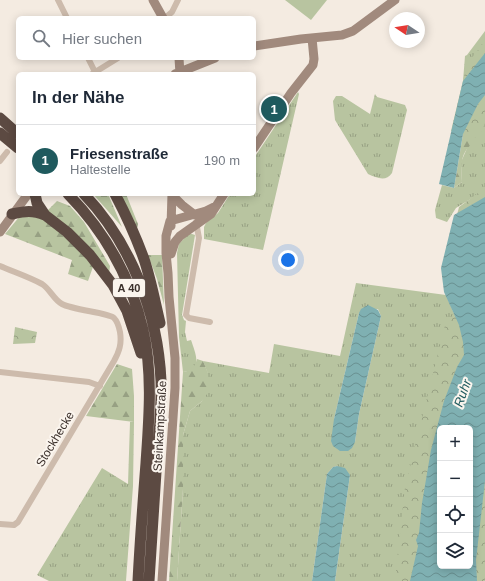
<!DOCTYPE html>
<html lang="de">
<head>
<meta charset="utf-8">
<style>
  body { margin:0; font-family:Helvetica,sans-serif; background:#f6f6f7; color:#1f2937 }
  .controls { position:absolute; right:12px; bottom:12px; display:grid; overflow:hidden; border-radius:6px; box-shadow:0 2px 10px #0003 }
  .controls button { width:36px; height:36px; display:grid; place-items:center; padding:0; border:0; border-bottom:1px solid #e0e1e3; background:#fff; color:#1f2937; font:20px sans-serif }
  .compass { position:absolute; left:389px; top:12px; width:36px; height:36px; border-radius:50%; background:#fff; box-shadow:0 2px 10px #0003; rotate:282deg }
  .you { position:absolute; left:288px; top:260px; width:14px; height:14px; margin:-10px; border:3px solid #fff; border-radius:50%; background:#1a73e8; box-shadow:0 0 0 6px #1a73e833 }
  .badge { display:grid; place-items:center; width:26px; height:26px; border-radius:50%; background:#1f5a5e; color:#fff; font-size:13px; font-weight:700 }
  .pin { position:absolute; translate:-50% -50%; border:2px solid #fff; box-shadow:0 1px 4px #0006 }
  .list { margin:0; padding:0; list-style:none }
  h2 { display:flex; justify-content:space-between; align-items:center; height:52px; margin:0; padding:0 16px; font-size:17px }
  h2 small { font-size:13px; font-weight:400; color:#747a83 }
  .list li { display:grid; grid-template-columns:26px 1fr auto; gap:12px; align-items:center; box-sizing:border-box; height:72px; padding:0 16px; border-top:1px solid #e0e1e3 }
  .list b { display:block; font-size:15px; white-space:nowrap }
  .list p { margin:0; font-size:13px; white-space:nowrap; color:#747a83 }
  .list em { font-size:13px; font-style:normal; color:#747a83 }
  .icon { flex:none; width:22px; height:22px; fill:none; stroke:currentColor; stroke-width:2; stroke-linecap:round; stroke-linejoin:round }
  .map { position:relative; flex:none; width:485px; height:581px; overflow:hidden }
  .search { position:absolute; background:#fff; box-shadow:0 2px 10px #0003; left:16px; top:16px; width:240px; height:44px; display:flex; align-items:center; gap:10px; box-sizing:border-box; padding:0 14px; border-radius:6px; color:#747a83; font-size:15px }
  .panel { position:absolute; background:#fff; box-shadow:0 2px 10px #0003; left:16px; top:72px; width:240px; height:124px; border-radius:6px }
  .map>svg:first-child { display:block }
  .grass { fill:url(#grass-tufts); fill-rule:evenodd }
  .forest { fill:url(#forest-firs) }
  .park { fill:url(#park-crowns); fill-rule:evenodd }
  .pitch { fill:#b8c4a0 }
  .water { fill:url(#water-waves); fill-rule:evenodd }
  .lines { fill:none; stroke-linecap:round; stroke-linejoin:round }
  .street { stroke:#cdbbac; stroke-width:6 }
  .secondary { stroke:#a18a7d; stroke-width:9 }
  .highway { stroke:#5c4a42; stroke-width:11 }
  .labels { text-anchor:middle; stroke-width:4; stroke-linejoin:round; paint-order:stroke }
  .shield { fill:#fbf5ee; stroke:#756b66; stroke-width:1 }
  .shield-label { font-size:11px; font-weight:bold; fill:#3b302b }
  .street-label { font-size:12px; fill:#3b302b; stroke:#fbf5ee }
  .water-label { font-size:13px; font-style:italic; fill:#1f5a5e; stroke:#fbf5ee }
</style>
</head>
<body>
<div class="map">
<svg width="485" height="581" viewBox="0 0 485 581">
  <defs>
    <pattern id="grass-tufts" width="24" height="20" patternUnits="userSpaceOnUse"><rect width="24" height="20" fill="#b8c4a0"/><path d="M3 7l-1-3M5 7V3M7 7l1-3M15 17l-1-3M17 17v-4M19 17l1-3" fill="none" stroke="#97a083"/></pattern>
    <pattern id="forest-firs" width="22" height="20" patternUnits="userSpaceOnUse"><rect width="22" height="20" fill="#b8c4a0"/><path d="M5 1l3.5 6h-7zM16 11l3.5 6h-7z" fill="#97a083"/></pattern>
    <pattern id="park-crowns" width="20" height="18" patternUnits="userSpaceOnUse"><rect width="20" height="18" fill="#b8c4a0"/><path d="M2 6a3 3 0 1 1 6 0M12 15a3 3 0 1 1 6 0" fill="none" stroke="#97a083"/></pattern>
    <pattern id="water-waves" width="16" height="10" patternUnits="userSpaceOnUse"><rect width="16" height="10" fill="#7fb0b2"/><path d="M0 5q4-4 8 0t8 0" fill="none" stroke="#699091"/></pattern>
  </defs>
  <rect width="100%" height="100%" fill="#f4ebe1"/>
  <!-- grass -->
  <path class="grass" d="M485,31V53L463,81L465,56L467,55Z
    M298,92L299,94L263,250L204,239V227L206,223L218,213L230,194H254V158Z
    M375,94L377,97L405,105L407,110L392,173C386,182 377,178 368,174L335,120L333,101L336,96H342L370,114Z
    M485,95V190L456,208L447,222L436,218L435,210L442,185L454,188L462,182L461,162L468,146Z
    M188,234H192L195,235L182,315L184,320L186,321L185,332L187,341L191,340C195,352 204,371 183,372L179,337L177,253L179,244Z
    M356,283L446,295L459,325L410,581H335L350,475L337,466L333,467L327,474L312,581H177L183,489V435L190,411L202,401L208,374L203,361L269,373L274,344L340,356ZM378,309L381,316L359,414L355,442L334,419L359,313Z
    M130,422H134L133,486L126,581H49L37,575L102,468L128,484Z"/>
  <!-- forest -->
  <path class="forest" d="M467,125L478,138C460,153 461,160 462,182L454,188L463,134Z
    M93,194H108L122,227Z
    M120,194H126L138,224L137,229Z
    M57,201L70,206L84,222L110,266L109,274L47,211Z
    M33,214C57,226 75,246 94,264L88,281L68,274L72,260L5,234L20,216Z
    M148,255H162L164,305L157,279Z
    M197,359L203,361L208,373L209,391L202,401L190,411L183,435V489L177,581H169L183,372C191,371 195,367 197,359Z
    M117,364L132,369L134,396V422L86,416Z"/>
  <!-- park -->
  <path class="park" d="M485,41V123L478,138L451,131L467,64Z
    M485,188V581H395L405,487L446,321L458,312L445,264L459,207ZM440,428H470V566H440Z
    M15,327L37,332L35,343L13,344Z"/>
  <!-- pitch -->
  <path class="pitch" d="M285,0H327L311,20Z"/>
  <!-- water -->
  <path class="water" d="M485,53V95L478,104L463,134L454,188L439,184L463,81Z
    M485,197V481L476,560L477,581H410L418,546L416,540L419,533L422,503L431,450L444,401L457,367L464,355L463,342L459,325L444,292L441,268L454,215ZM440,428H470V566H440Z
    M368,305L378,310L381,316L359,414L355,442L352,448L348,451H340L333,446L331,441L334,419L359,313L361,309Z
    M337,466L345,468L350,475L335,581H312L327,474L333,467Z"/>
  <g class="lines">
    <!-- street -->
    <path class="street" d="M58,0L67,18
      M165,18L172,12L178,0
      M88,58L95,72
      M92,74L118,58
      M0,161L7,152
      M196,222L199,238L186,315L189,318L210,322
      M0,266C14,272 29,277 42,284C50,289 54,300 62,304C73,310 109,313 114,318C118,322 119,327 120,332C122,344 119,352 114,361L18,522L14,525L0,524
      M0,372L89,382L100,386"/>
    <!-- secondary -->
    <path class="secondary" d="M153,0L163,18
      M254,46L301,39L342,35L353,31L395,0
      M179,58L180,74
      M175,74L215,58
      M254,148L291,93L313,65L314,59L312,38
      M172,195L182,205L195,215
      M170,221L206,211L214,207
      M171,226L172,194
      M0,232L28,194
      M171,254L175,242L180,236L211,214L224,194
      M162,581L175,388V358L169,297L168,273L166,253V236L170,221"/>
    <!-- highway -->
    <path class="highway" d="M0,118L18,134
      M0,133L18,148
      M35,194L37,203L45,215L67,232L90,255L113,285L127,311L141,353
      M68,194C105,232 131,278 143,330C153,373 149,419 146,463C143,502 140,542 138,581
      M84,194C131,243 158,313 161,381C162,411 158,442 156,472C154,508 151,545 149,581
      M115,194C126,215 136,237 144,259C151,280 155,302 160,323
      M12,214C26,211 32,210 45,215"/>
  </g>
  <g class="labels">
    <!-- shield labels -->
    <rect class="shield" x="113" y="279" width="32" height="18" rx="3"/>
    <g class="shield-label">
      <text x="129" y="292">A 40</text>
    </g>
    <!-- street labels -->
    <g class="street-label">
      <text transform="translate(160 426) rotate(-87)" y="4">Steinkampstraße</text>
      <text transform="translate(55 439) rotate(-59)" y="4">Stockhecke</text>
    </g>
    <!-- water labels -->
    <g class="water-label">
      <text transform="translate(462 393) rotate(-70)" y="5">Ruhr</text>
    </g>
  </g>
</svg>
<div class="controls">
<button>+</button>
<button>−</button>
<button><svg class="icon" aria-label="locate" viewBox="0 0 24 24"><circle cx="12" cy="12" r="6"/><path d="M12 2v4M12 18v4M2 12h4M18 12h4"/></svg></button>
<button><svg class="icon" aria-label="layers" viewBox="0 0 24 24"><path d="M12 4l9 5-9 5-9-5zM3 14l9 5 9-5"/></svg></button>
</div>
<svg class="compass" viewBox="-18 -18 36 36"><path d="M0-13l5 13h-10z" fill="#e53935"/><path d="M0 13l5-13h-10z" fill="#747a83"/></svg>
<div class="you"></div>
<div class="pin badge" style="left:274px;top:109px">1</div>
<div class="search"><svg class="icon" aria-label="search" viewBox="0 0 24 24"><circle cx="10" cy="10" r="6"/><path d="M15 15l6 6"/></svg>Hier suchen</div>
<section class="panel">
<h2>In der Nähe<small></small></h2>
<ul class="list">
<li><span class="badge">1</span><div><b>Friesenstraße</b><p>Haltestelle</p></div><em>190 m</em></li>
</ul>
</section>
</div>
</body>
</html>
